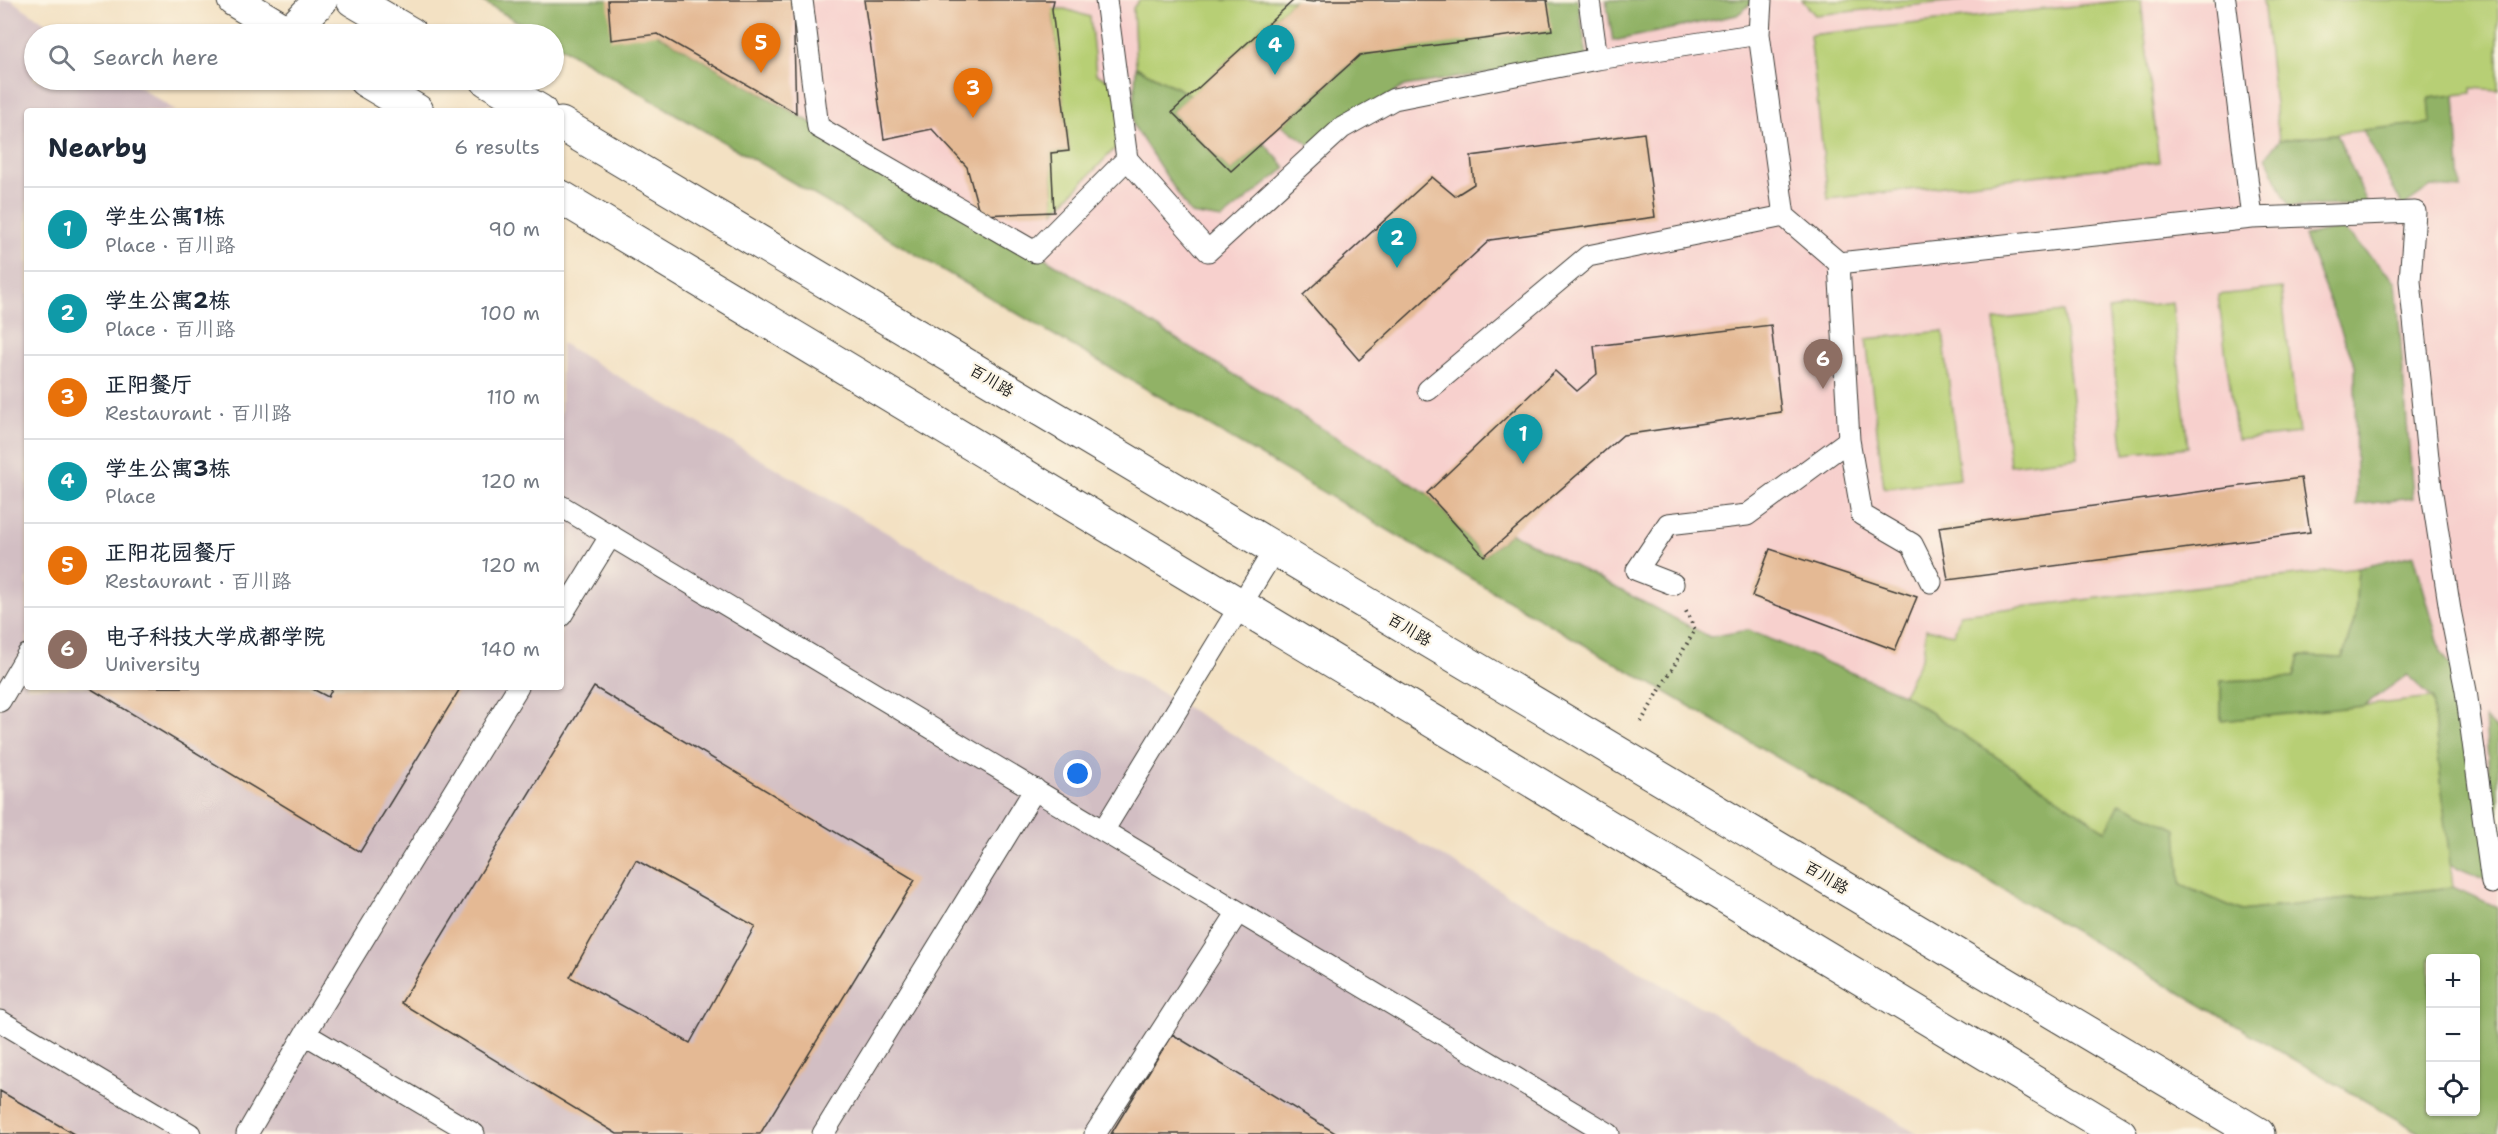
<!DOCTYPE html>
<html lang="en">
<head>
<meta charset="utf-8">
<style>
  body { margin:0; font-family:"Shantell Sans","LXGW WenKai TC",sans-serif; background:#f6f6f7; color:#1f2937 }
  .controls { position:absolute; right:18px; bottom:18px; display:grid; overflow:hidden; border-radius:6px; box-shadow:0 2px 4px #0004 }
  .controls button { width:54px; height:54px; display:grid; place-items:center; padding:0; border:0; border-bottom:2px solid #e0e1e3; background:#fff; color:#1f2937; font:30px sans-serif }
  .you { position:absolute; left:1078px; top:774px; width:21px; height:21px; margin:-15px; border:4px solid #fff; border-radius:50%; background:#1a73e8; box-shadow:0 0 0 9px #1a73e833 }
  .badge { display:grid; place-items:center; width:39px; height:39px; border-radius:50%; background:#c8321e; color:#fff; font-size:20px; font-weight:700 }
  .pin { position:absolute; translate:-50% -50px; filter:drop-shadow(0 2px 3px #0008) }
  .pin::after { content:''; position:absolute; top:32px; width:21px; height:18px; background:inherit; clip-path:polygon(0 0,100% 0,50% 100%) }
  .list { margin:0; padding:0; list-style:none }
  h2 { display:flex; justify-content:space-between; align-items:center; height:78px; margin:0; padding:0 24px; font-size:26px }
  h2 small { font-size:20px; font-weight:400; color:#747a83 }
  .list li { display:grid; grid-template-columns:39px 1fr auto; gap:18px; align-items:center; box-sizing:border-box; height:84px; padding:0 24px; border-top:2px solid #e0e1e3 }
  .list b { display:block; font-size:22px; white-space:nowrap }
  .list p { margin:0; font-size:20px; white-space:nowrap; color:#747a83 }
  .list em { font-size:20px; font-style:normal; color:#747a83 }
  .icon { flex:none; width:33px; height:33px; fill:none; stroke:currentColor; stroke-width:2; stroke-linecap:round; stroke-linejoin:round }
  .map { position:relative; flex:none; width:2498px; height:1134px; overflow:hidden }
  .search { position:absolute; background:#fff; box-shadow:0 2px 4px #0004; left:24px; top:24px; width:540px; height:66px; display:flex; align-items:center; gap:15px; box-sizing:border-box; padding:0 21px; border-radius:33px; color:#747a83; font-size:22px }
  .panel { position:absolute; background:#fff; box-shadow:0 2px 4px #0004; left:24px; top:108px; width:540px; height:582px; border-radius:6px }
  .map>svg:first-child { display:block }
  .built { fill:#f7d0cd; fill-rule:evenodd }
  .industrial { fill:#d2bec3 }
  .green { fill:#b7cf74; stroke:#6a7648; stroke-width:1.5 }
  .forest { fill:#91b266; stroke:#566741; stroke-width:1.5; fill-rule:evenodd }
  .building { fill:#e4b994; fill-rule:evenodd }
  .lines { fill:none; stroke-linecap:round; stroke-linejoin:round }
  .lane-casing { stroke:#3c3a35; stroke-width:23 }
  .street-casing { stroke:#3c3a35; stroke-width:35 }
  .secondary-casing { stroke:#3c3a35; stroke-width:35 }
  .path { stroke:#3c3a35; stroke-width:4; stroke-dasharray:1.5 4.5; stroke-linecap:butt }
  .lane { stroke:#fff; stroke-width:21 }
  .street { stroke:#fff; stroke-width:33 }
  .secondary { stroke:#fff; stroke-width:33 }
  .labels { text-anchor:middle; stroke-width:4.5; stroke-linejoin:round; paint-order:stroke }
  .street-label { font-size:16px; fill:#1c1c1c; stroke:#fcf5e5 }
</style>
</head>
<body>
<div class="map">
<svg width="2498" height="1134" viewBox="0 0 2498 1134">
  <rect width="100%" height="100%" fill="#fcf5e5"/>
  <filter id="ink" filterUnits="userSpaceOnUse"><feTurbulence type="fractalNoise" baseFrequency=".0167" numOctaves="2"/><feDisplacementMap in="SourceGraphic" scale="12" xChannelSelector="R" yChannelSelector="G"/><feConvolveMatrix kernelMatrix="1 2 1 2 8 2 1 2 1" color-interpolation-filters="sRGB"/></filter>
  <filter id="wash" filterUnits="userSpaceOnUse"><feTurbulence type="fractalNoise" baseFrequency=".008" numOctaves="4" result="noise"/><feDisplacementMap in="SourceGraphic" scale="24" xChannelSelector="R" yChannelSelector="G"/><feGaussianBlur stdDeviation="1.35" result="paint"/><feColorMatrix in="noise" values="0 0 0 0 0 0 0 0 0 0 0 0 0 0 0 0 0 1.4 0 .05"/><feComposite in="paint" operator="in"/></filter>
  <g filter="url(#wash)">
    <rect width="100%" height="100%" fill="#f3e1c3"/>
    <!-- built -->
    <path class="built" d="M480,0H2498V1134H2422L554,43V34H539ZM2430,958H2476V1112H2430Z"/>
    <!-- industrial -->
    <path class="industrial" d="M0,0H11L62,34H34V80H129L176,111H27V687H561V343L1919,1134H0Z"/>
    <!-- green -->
    <path class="green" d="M1139,0H1294L1191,95L1136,67L1133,8Z
      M1802,0H1966L1815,15Z
      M2129,0H2141L2159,162L1828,199L1810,35Z
      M2263,0H2498V90L2471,88V93L2429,98L2432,123L2279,140Z
      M1052,9H1065L1090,17L1096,74L1116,84L1124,139L1054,212L1051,153L1069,151Z
      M2281,288L2299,433L2237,440L2218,295Z
      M2172,302L2188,447L2124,454L2108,310Z
      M2063,312L2078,457L2010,465L1994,320Z
      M1943,331L1960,479L1884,488L1866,339Z
      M2358,568L2355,618L2342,658L2299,656L2294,678L2221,681V721L2432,698L2453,887L2242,911L2181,885L2106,831L1903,694L1923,655L1926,629L1954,634L1960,614Z"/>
    <!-- forest -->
    <path class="forest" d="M480,0H608L658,34L1035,252L1427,493L1484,556L1511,533L1710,637L1748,630L1903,694L2106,831L2120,803L2177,829L2181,885L2242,911L2453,887L2497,907L2498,1134H2422L554,43V34H539ZM2430,958H2476V1112H2430Z
      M1547,0H1578L1587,57L1404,86L1310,145L1282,125L1360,55Z
      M1606,0H1752L1753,2L1737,15L1613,41Z
      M1136,67L1191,95L1172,112L1231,171L1263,142L1286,168L1222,219L1191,214L1133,125Z
      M2455,95L2461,189L2431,187L2403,207L2363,130L2431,123L2429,98Z
      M2337,134L2368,205L2289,206L2266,157L2279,140Z
      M2342,228L2396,282L2413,498L2356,505L2355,366L2304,236Z
      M2414,555L2441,651L2466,691L2492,883L2450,864L2432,698L2407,675L2363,706L2221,721V681L2294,678L2299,656L2342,658L2355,618L2358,568Z
      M2485,718L2498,731V830L2492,815Z"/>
    <g id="blocks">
      <!-- building -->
      <path class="building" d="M608,0H793L796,113L658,34L611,40Z
        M864,0H1054L1052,9L1069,151L1051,153L1054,212L980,215L967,167L932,129L884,139Z
        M1294,0L1314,2L1316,0H1547L1552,30L1360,55L1231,171L1172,112Z
        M1644,133L1655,217L1490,240L1359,360L1303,295L1432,177L1455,196L1474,184L1471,156Z
        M1771,325L1781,412L1623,435L1484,556L1427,493L1555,371L1577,391L1597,374L1594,346Z
        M2301,478L2310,532L1948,580L1939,527Z
        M1770,549L1917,597L1895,650L1752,596Z
        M88,687H309L328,697L333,687H461L360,852Z
        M594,687L915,880L760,1134H617L401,1003ZM636,860L755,926L690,1043L570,977Z
        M1172,1034L1337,1134H1111Z
        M0,1091L74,1134H0Z"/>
    </g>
  </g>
  <g filter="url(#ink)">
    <use href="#blocks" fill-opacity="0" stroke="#3c3a35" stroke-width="1.5"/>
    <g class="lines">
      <!-- lane casing -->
      <g class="lane-casing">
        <path id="lane" d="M802,0L818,127L1035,252L1127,159L1208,251L1342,128L1394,99L1597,59L1759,34
          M1106,0L1127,159
          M1589,0L1597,59
          M1761,0L1759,34L1784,216L1839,263L2252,218L2415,212L2410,281L2431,487L2450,610L2466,691L2492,883
          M2225,0L2252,218
          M1428,390L1588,256L1784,216
          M1849,440L1862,515L1912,544L1931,582
          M561,506L1609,1134
          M1673,584L1637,570L1668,524L1747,515L1849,440L1839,263
          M561,616L611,535
          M0,701L27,655
          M1103,831L1275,549
          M0,1021L190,1134
          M305,1034L474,1134
          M247,1134L305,1034L518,687
          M823,1134L1035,789
          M1095,1134L1238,912"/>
      </g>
      <!-- street casing -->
      <g class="street-casing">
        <path id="street" d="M288,34L321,0"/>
      </g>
      <!-- secondary casing -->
      <g class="secondary-casing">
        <path id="secondary" d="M234,0L290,34
          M353,0L411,34
          M365,80L417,111
          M487,80L540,111
          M561,124L2258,1134
          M561,197L2120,1134"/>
      </g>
      <!-- path -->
      <path class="path" d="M1641,722L1695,630L1686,611"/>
      <!-- lane -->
      <use href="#lane" class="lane"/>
      <!-- street -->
      <use href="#street" class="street"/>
      <!-- secondary -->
      <use href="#secondary" class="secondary"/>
    </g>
  </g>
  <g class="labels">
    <!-- street labels -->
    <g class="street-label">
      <text transform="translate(992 380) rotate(31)" y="6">百川路</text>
      <text transform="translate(1410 629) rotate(31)" y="6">百川路</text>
      <text transform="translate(1827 877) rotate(31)" y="6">百川路</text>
    </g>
  </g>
</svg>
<div class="controls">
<button>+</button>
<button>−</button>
<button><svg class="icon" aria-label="locate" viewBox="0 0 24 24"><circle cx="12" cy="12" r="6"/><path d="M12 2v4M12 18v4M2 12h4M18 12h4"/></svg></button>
</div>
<div class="you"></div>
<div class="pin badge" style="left:1523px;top:464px;background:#0f9aa8">1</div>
<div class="pin badge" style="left:1397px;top:268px;background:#0f9aa8">2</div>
<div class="pin badge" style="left:973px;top:118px;background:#e8710a">3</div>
<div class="pin badge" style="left:1275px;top:75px;background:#0f9aa8">4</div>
<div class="pin badge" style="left:761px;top:73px;background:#e8710a">5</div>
<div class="pin badge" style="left:1823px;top:389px;background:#8d6e63">6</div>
<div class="search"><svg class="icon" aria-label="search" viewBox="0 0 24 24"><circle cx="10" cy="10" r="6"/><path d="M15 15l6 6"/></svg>Search here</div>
<section class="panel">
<h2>Nearby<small>6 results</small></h2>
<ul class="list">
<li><span class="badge" style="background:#0f9aa8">1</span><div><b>学生公寓1栋</b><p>Place · 百川路</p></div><em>90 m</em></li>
<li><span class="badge" style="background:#0f9aa8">2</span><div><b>学生公寓2栋</b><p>Place · 百川路</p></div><em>100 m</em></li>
<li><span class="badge" style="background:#e8710a">3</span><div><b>正阳餐厅</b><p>Restaurant · 百川路</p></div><em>110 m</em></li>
<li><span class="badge" style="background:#0f9aa8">4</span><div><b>学生公寓3栋</b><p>Place</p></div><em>120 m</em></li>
<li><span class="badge" style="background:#e8710a">5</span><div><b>正阳花园餐厅</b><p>Restaurant · 百川路</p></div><em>120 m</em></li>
<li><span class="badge" style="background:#8d6e63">6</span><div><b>电子科技大学成都学院</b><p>University</p></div><em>140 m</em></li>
</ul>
</section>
</div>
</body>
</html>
